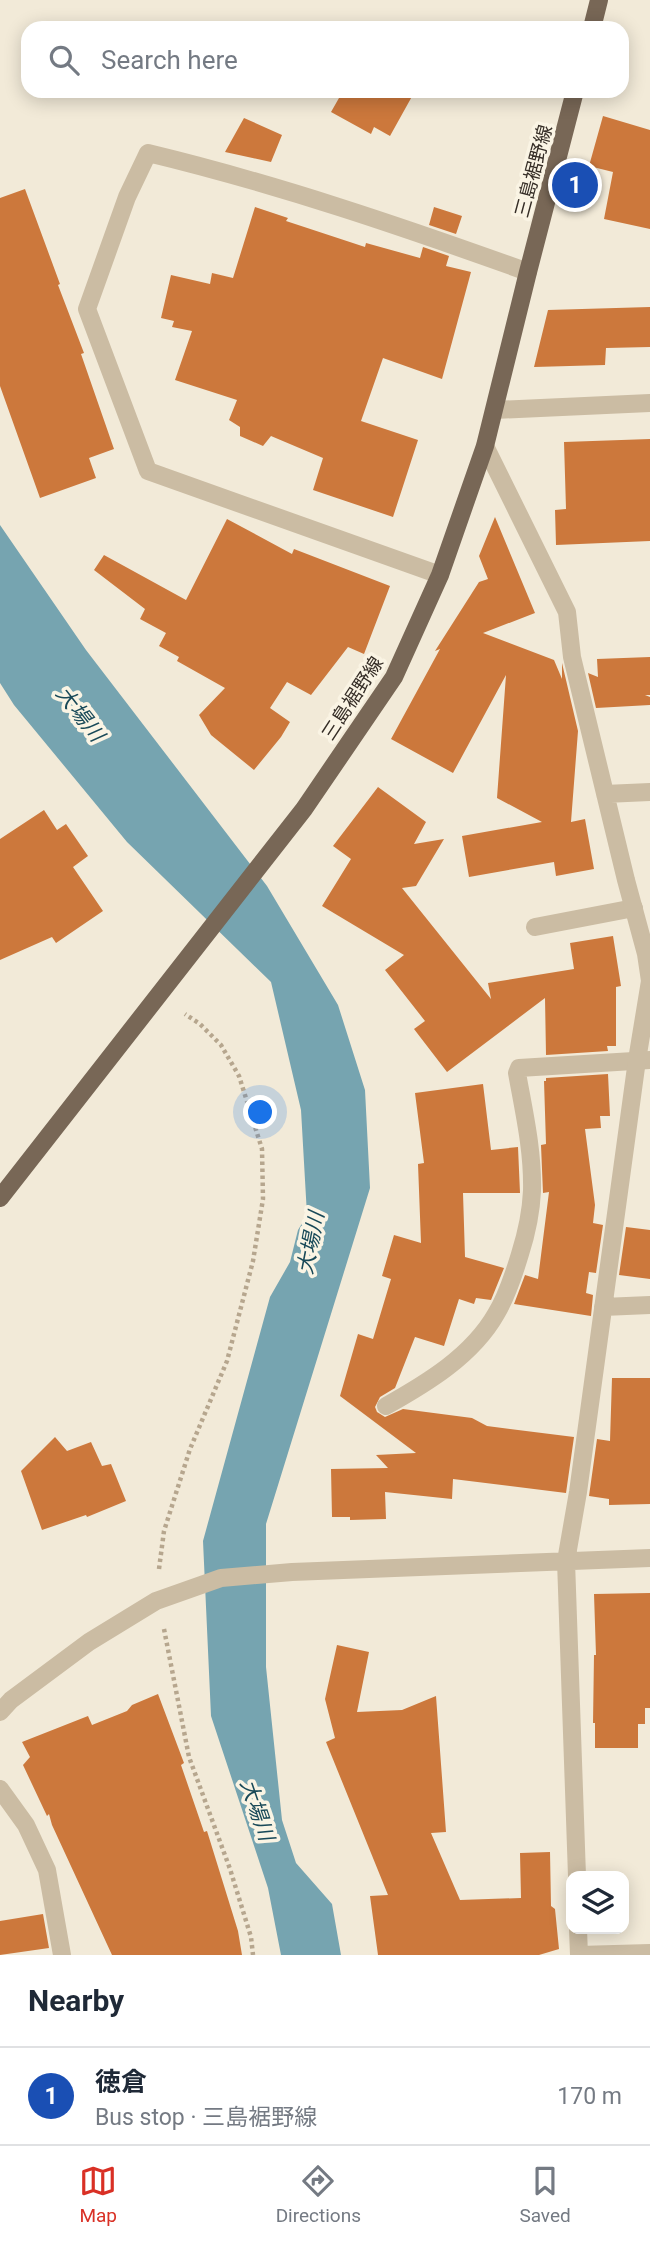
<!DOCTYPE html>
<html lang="en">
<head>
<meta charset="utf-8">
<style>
  body { margin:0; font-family:Roboto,"Noto Sans JP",sans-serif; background:#f2f2f3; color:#1f2937 }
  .controls { position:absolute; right:21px; bottom:21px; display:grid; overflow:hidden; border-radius:14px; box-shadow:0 4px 18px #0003 }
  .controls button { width:63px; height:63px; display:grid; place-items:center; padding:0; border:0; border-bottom:2px solid #e0e1e3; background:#fff; color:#1f2937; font:35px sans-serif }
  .you { position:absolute; left:261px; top:1113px; width:24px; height:24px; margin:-18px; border:5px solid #fff; border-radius:50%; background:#1a73e8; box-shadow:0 0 0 10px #1a73e833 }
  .badge { display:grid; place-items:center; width:46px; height:46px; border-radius:50%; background:#d93025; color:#fff; font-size:23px; font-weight:700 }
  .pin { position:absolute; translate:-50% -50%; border:4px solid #fff; box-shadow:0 2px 7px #0006 }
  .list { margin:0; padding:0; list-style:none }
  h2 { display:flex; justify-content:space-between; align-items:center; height:91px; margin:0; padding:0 28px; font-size:30px }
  h2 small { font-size:23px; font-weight:400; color:#747a83 }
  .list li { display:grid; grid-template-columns:46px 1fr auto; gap:21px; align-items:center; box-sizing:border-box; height:98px; padding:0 28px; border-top:2px solid #e0e1e3 }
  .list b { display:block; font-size:26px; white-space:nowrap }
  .list p { margin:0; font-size:23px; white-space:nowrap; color:#747a83 }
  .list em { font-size:23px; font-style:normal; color:#747a83 }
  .icon { flex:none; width:38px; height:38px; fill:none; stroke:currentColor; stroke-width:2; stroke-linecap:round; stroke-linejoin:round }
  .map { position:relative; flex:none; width:650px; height:1955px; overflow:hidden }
  .search { position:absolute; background:#fff; box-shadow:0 4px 18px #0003; left:21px; right:21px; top:21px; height:77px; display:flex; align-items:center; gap:18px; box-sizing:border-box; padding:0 24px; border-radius:21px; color:#747a83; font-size:26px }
  .sheet { height:189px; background:#fff }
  nav { display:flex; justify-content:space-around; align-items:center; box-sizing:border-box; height:98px; border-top:2px solid #e0e1e3; background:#fff; font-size:19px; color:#747a83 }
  nav a { display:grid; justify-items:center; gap:4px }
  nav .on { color:#d93025 }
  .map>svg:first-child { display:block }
  .water { fill:#76a4b0 }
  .building { fill:#cc783c }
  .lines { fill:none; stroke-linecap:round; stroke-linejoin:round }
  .path { stroke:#b6a68e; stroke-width:4.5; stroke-dasharray:3.5 3.5; stroke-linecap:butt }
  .lane { stroke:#cbbca3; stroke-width:18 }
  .street { stroke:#cbbca3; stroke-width:18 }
  .primary { stroke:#786756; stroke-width:18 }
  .labels { text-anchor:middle; stroke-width:7; stroke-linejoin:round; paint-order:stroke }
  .street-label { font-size:19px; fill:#352d26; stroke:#faf4e4 }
  .water-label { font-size:21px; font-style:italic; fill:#194958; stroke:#faf4e4 }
</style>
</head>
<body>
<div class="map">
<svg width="650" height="1955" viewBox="0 0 650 1955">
  <rect width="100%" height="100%" fill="#f2ead8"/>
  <!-- water -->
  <path class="water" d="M0,525L86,650L267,886L338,1005L365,1090L370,1188L266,1524V1667L282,1820L296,1863L332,1904L341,1955H281L268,1888L211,1716L203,1541L270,1297L290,1262L298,1230L307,1215L301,1110L271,982L127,842L14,705L0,683Z"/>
  <!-- building -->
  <path class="building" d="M343,91H415L390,136L374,127L371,134L331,112Z
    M603,116L650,130V229L604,219L613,172L589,166Z
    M244,118L282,135L271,162L225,152Z
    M25,189L60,284L58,285L84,353L81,354L114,449L89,458L96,478L40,498L0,386V198Z
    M255,207L288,218L286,221L365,247L366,243L420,258L423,247L449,256L446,266L471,272L442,379L383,358L361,421L418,440L393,517L313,490L323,458L271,436L263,446L240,436V427L229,420L237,400L175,380L192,331L172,327L174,321L161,318L171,275L210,284L212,273L233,278Z
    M434,207L462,216L456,234L429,225Z
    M650,307V347L606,348L605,365L534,367L548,310Z
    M650,439V541L556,545L555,510L566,509L564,442Z
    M495,517L535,613L483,633L554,660L562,679V663L578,731L571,822L585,819L594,869L556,876L554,862L469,877L462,836L542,822L497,798L506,675L453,773L391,739L440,649L435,651L479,582L488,579L479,556Z
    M227,519L292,554L294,549L390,586L364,654L348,647L311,695L287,682L270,708L290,722L281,737L254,770L211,735L199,715L225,688L177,661L179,657L159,646L166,633L140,619L145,609L94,570L104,555L186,600Z
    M650,657V695H645L650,697V705L596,708L588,673L598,677L597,659Z
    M378,787L426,822L414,844L444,839L416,886L402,888L491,999L488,983L574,969L570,943L613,936L621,986L616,987V1046H607L608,1051L546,1055L545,998L447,1072L414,1029L425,1021L385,970L404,955L322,906L351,859L333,846Z
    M44,810L57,830L66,824L88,856L73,867L103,911L56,943L52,937L0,960V839Z
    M608,1074L610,1116H600L601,1128L585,1129L595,1205L593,1223L603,1225L596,1273L589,1272L586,1293L593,1295L591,1316L514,1304L525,1275L538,1279L549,1192L543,1193L541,1145L546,1144L544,1081H546V1078Z
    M483,1084L491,1150L518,1147L520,1193H463L465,1257L504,1268L502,1273L491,1300L476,1298L474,1304L459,1299L444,1346L415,1337L395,1388L380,1397L375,1407L377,1412L385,1417L403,1409L472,1418L487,1426L574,1437L566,1493L453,1479L452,1499L385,1492L386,1519L350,1520V1517H332L331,1469L388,1468L376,1455L416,1453L340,1396L358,1334L373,1339L391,1279L382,1276L394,1235L421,1243L418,1164L424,1163L415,1093Z
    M626,1227L650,1230V1279L619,1275Z
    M612,1378H650V1504L609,1505V1499L589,1496L597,1439L610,1441Z
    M55,1437L67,1451L91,1442L102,1466L111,1464L126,1501L87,1517L86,1515L42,1530L21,1471Z
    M650,1593V1708H645V1724H638V1748H595V1723H593L594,1655H596L594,1594Z
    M337,1645L369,1652L357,1712L402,1710L436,1696L446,1832L431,1833L460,1900L521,1898L520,1853L550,1852L551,1906L555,1909L559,1949L539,1955H378L370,1896L388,1895L326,1742L335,1738L325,1699Z
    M158,1694L184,1763L181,1765L204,1832L207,1831L238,1931L242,1955H112L52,1825L49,1814L47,1816L23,1765L30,1757L22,1742L88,1716L92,1725L127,1711L132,1705Z
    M43,1914L49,1948L0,1955V1921Z"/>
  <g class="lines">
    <!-- path -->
    <path class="path" d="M159,1569L164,1531L190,1449L227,1361L253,1261L263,1199L262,1149L239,1076L221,1045L200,1024L185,1014
      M164,1629L189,1757L230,1869L251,1937L253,1955"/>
    <!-- lane -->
    <path class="lane" d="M535,927L634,908
      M386,1406C427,1383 472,1356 496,1314C507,1296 514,1274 520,1254C527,1232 531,1213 532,1191C533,1151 524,1112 517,1073L519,1068L650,1060"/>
    <!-- street -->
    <path class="street" d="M495,410L650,403
      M485,446L567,612L572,657L626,880L646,954L650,981L637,1060L578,1492L566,1561L577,1876
      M440,575L148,471L87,309L127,197L148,153C277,184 403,227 528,272
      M605,794L650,792
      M603,1307L650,1305
      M0,1712L11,1700L89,1642L156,1601L221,1578L292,1572L650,1558
      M0,1789L26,1825L47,1870L62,1955
      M578,1929L579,1955
      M579,1955L650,1953"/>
    <!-- primary -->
    <path class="primary" d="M592,28L599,0
      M0,1198L304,809L394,677L440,575L485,446L528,272L575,91"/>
  </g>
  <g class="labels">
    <!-- street labels -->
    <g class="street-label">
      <text transform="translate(533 171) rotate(-75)" y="7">三島裾野線</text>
      <text transform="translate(352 698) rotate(-57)" y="7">三島裾野線</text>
    </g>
    <!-- water labels -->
    <g class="water-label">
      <text transform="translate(80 714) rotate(52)" y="7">大場川</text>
      <text transform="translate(311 1243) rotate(-79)" y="7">大場川</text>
      <text transform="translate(257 1810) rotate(71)" y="7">大場川</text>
    </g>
  </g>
</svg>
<div class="controls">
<button><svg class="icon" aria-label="layers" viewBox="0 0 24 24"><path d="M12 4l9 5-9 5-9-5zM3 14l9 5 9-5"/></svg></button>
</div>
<div class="you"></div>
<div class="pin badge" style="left:575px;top:185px;background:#1a4fb4">1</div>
<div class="search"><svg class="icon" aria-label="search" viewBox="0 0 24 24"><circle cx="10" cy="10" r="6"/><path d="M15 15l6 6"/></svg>Search here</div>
</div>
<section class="sheet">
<h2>Nearby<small></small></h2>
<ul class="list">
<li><span class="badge" style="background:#1a4fb4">1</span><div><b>徳倉</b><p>Bus stop · 三島裾野線</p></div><em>170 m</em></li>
</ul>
</section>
<nav>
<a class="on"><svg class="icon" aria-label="map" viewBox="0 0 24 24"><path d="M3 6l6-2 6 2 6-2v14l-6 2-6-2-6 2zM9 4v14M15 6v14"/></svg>Map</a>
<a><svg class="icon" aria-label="directions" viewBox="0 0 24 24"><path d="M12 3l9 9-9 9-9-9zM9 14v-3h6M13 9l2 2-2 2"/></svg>Directions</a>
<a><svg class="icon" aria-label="saved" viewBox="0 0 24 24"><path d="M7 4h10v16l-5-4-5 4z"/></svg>Saved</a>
</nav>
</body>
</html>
